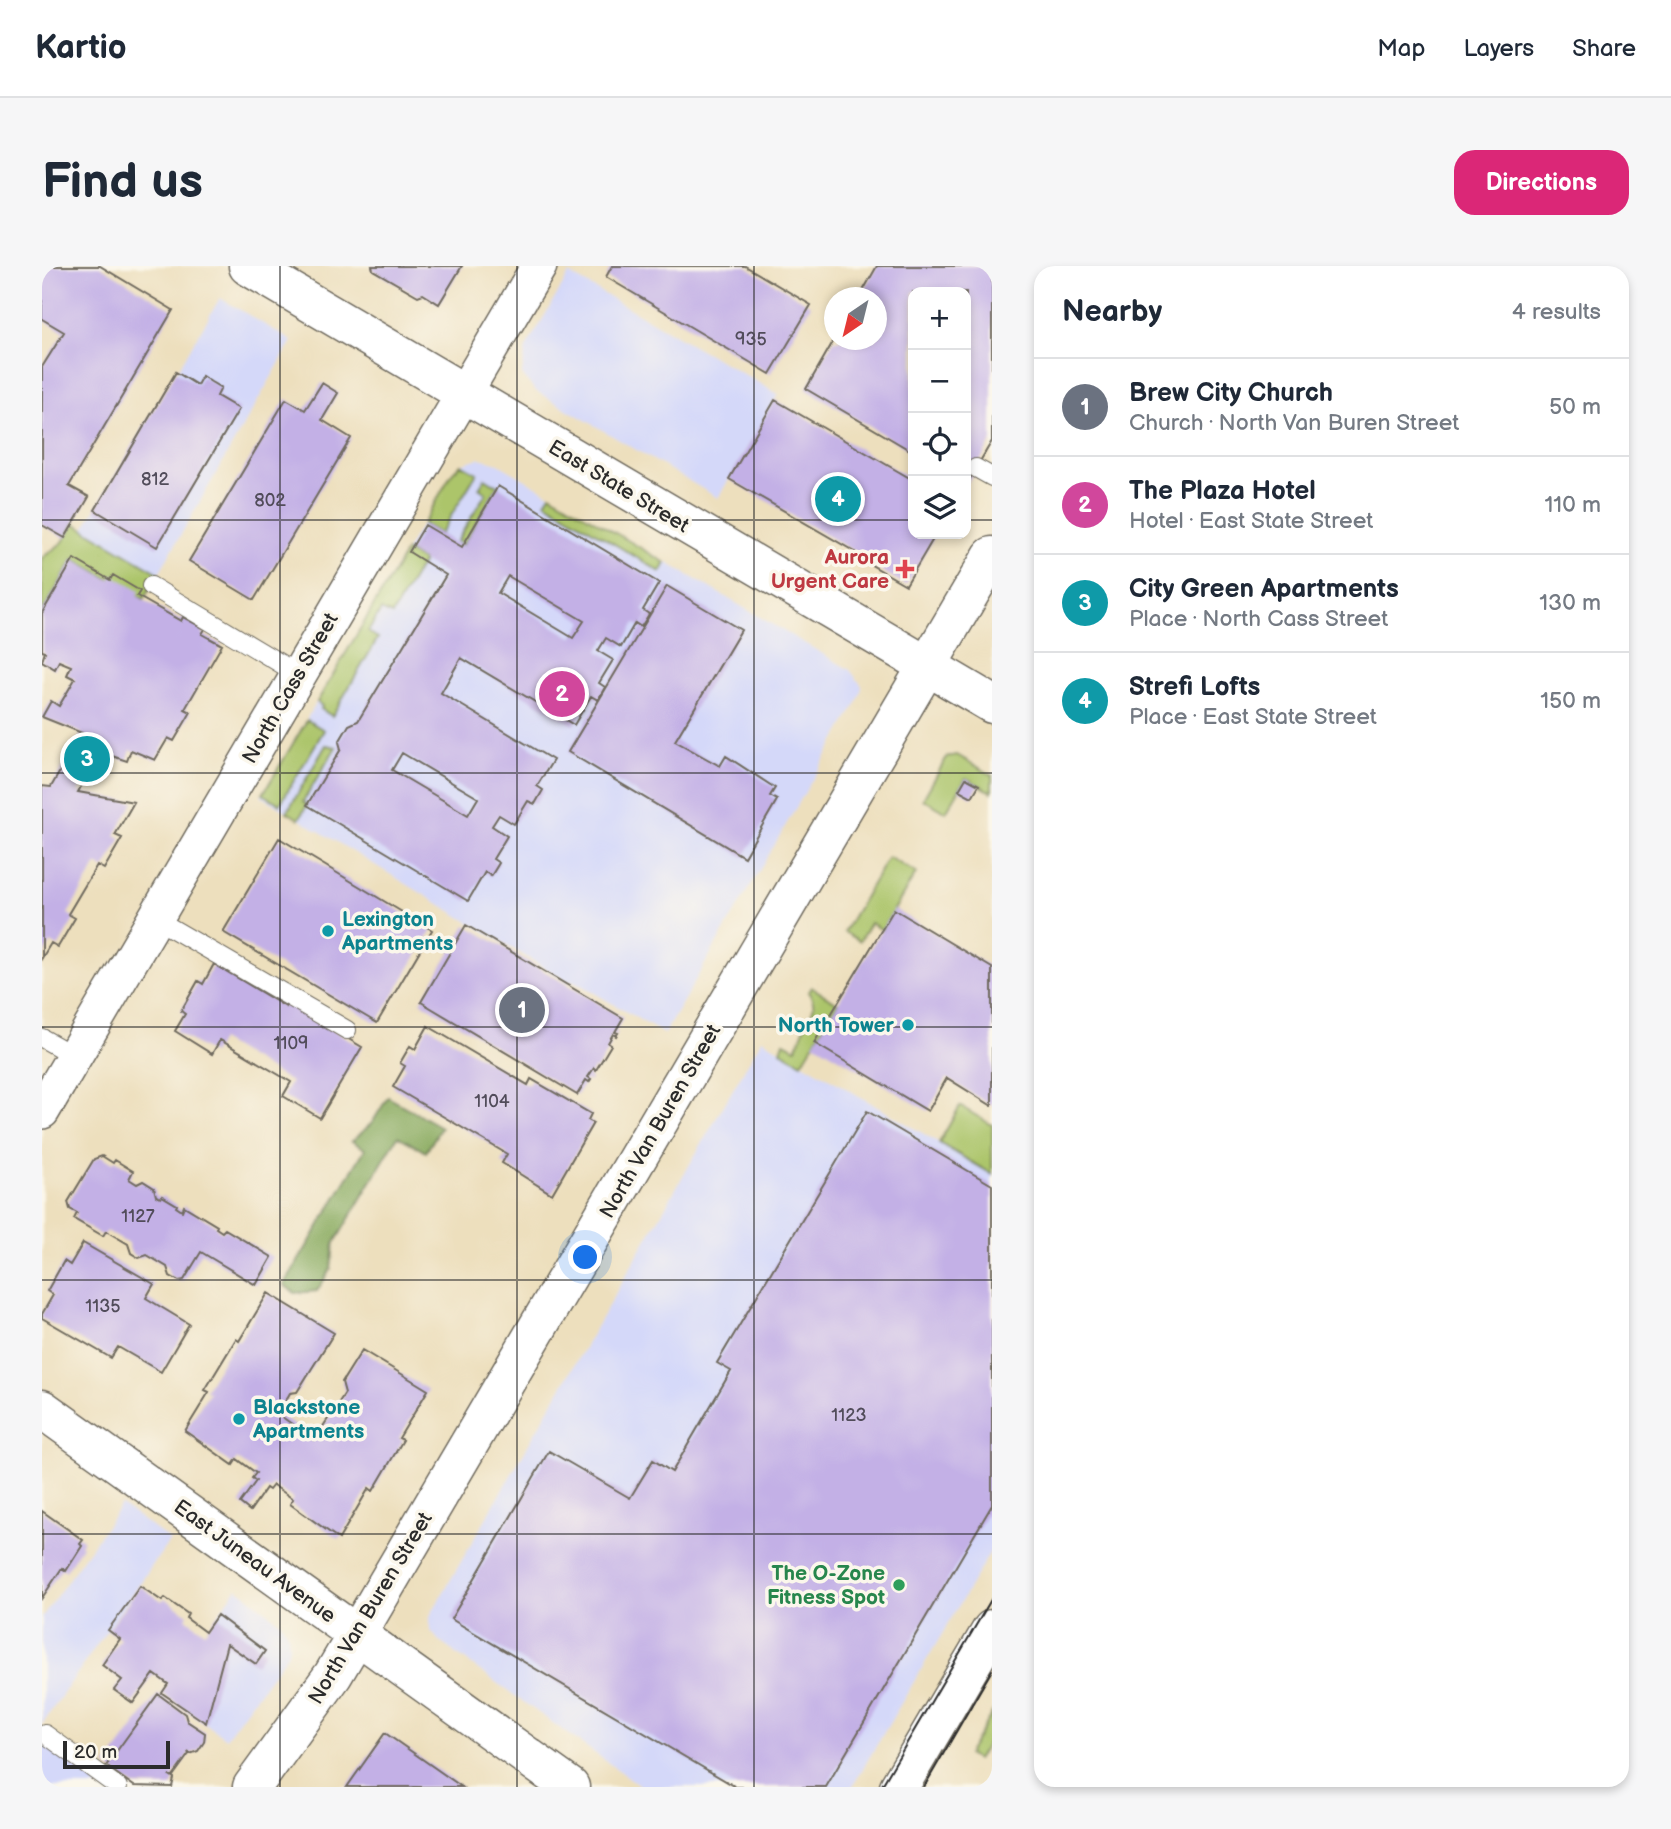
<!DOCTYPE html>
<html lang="en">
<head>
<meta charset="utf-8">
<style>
  body { margin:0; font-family:"Balsamiq Sans",sans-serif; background:#f6f6f7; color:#1f2937 }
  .controls { position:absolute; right:21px; top:21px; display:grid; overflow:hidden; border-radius:14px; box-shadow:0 4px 10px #0003 }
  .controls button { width:63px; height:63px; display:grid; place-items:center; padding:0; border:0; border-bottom:2px solid #e0e1e3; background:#fff; color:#1f2937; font:35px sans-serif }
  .compass { position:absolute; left:782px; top:21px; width:63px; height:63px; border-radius:50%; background:#fff; box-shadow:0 4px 10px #0003; rotate:215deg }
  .scale { position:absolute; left:21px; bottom:18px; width:107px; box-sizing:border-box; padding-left:7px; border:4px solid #2b2b2b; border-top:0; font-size:19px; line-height:24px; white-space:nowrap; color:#2b2b2b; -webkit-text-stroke:5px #fbf7ec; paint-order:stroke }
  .you { position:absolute; left:544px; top:992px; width:24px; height:24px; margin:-18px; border:5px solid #fff; border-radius:50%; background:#1a73e8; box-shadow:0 0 0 10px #1a73e833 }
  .badge { display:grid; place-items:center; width:46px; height:46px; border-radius:50%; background:#db2777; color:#fff; font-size:23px; font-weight:700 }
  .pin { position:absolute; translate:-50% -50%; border:4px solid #fff; box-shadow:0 2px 7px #0006 }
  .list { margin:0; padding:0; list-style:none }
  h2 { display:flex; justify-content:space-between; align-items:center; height:91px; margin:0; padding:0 28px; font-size:30px }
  h2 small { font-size:23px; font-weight:400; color:#747a83 }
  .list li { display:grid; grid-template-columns:46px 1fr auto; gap:21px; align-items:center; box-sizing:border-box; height:98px; padding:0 28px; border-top:2px solid #e0e1e3 }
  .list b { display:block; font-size:26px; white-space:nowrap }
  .list p { margin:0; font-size:23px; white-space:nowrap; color:#747a83 }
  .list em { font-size:23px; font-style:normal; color:#747a83 }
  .icon { flex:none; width:38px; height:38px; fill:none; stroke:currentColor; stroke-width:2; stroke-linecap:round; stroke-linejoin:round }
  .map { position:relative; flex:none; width:950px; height:1521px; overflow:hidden; border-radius:21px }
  header { display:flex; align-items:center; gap:42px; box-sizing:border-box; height:98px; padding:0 35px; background:#fff; border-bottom:2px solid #e0e1e3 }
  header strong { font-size:33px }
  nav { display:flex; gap:38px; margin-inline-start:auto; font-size:24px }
  .intro { display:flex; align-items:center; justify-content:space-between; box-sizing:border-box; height:168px; padding:0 42px }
  h1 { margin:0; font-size:49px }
  .button { padding:18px 32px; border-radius:21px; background:#db2777; color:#fff; font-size:24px; font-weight:700 }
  main { display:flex; gap:42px; padding:0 42px }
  aside { flex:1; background:#fff; border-radius:21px; box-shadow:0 4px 10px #0003 }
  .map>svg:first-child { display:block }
  .built { fill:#d4d8f9 }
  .green { fill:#acc56a; stroke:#6c784a; stroke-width:2 }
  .forest { fill:#89aa5e; stroke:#5a6a44; stroke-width:2 }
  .building { fill:#c3b0e6; fill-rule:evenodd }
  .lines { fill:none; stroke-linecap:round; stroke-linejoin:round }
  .lane-casing { stroke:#6f6a5e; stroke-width:20 }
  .street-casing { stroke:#6f6a5e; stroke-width:38 }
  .secondary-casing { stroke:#6f6a5e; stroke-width:41 }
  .lane { stroke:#fff; stroke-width:18 }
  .street { stroke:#fff; stroke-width:35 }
  .secondary { stroke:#fff; stroke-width:38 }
  .tram { stroke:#2b2b2b; stroke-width:2 }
  .grid { fill:none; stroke:#2b2b2b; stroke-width:2; stroke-opacity:0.55 }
  .health-dot { fill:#e0444e; stroke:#fbf7ec; stroke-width:2.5 }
  .culture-dot { fill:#0f9aa8; stroke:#fbf7ec; stroke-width:2.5 }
  .leisure-dot { fill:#2e9e5b; stroke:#fbf7ec; stroke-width:2.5 }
  .labels { text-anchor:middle; stroke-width:7; stroke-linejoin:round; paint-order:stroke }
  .number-label { font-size:18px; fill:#514c5a }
  .street-label { font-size:21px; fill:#2b2b2b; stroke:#fbf7ec }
  .health-label { font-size:21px; font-weight:bold; fill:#be3a42; stroke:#fbf7ec; text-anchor:end }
  .culture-label { font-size:21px; font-weight:bold; fill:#0d838f; stroke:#fbf7ec; text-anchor:start }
  .leisure-label { font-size:21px; font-weight:bold; fill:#27864d; stroke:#fbf7ec; text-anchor:end }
</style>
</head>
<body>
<header>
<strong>Kartio</strong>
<nav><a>Map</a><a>Layers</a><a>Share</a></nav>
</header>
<div class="intro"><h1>Find us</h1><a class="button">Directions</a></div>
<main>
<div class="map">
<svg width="950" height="1521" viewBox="0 0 950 1521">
  <rect width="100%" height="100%" fill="#fbf7ec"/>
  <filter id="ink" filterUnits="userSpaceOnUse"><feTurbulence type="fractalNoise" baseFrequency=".0143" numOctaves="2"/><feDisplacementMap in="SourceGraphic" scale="14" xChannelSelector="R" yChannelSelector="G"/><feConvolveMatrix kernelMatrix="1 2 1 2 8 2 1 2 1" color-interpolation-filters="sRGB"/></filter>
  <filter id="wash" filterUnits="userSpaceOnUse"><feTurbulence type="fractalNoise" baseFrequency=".00686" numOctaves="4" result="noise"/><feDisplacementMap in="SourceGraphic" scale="28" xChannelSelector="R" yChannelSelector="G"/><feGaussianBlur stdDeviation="1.57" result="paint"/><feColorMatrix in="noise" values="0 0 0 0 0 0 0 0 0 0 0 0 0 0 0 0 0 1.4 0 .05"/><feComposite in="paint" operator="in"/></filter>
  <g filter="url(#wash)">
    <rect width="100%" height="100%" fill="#eddfbd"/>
    <!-- built -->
    <path class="built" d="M527,8L736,128L676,232L494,125L484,114L480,108L484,82Z
      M178,32L250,75L117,307L42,263Z
      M437,192L453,196L808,404L820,420L819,427L815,437L622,768L532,715L526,716L219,530L410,207L419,198Z
      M720,773L950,908V1283L810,1521H600L398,1376L389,1365L387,1357L389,1348Z
      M79,1239L128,1274L0,1458V1351Z
      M195,1322L239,1357L246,1369L247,1381L245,1388L184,1472L120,1427Z
      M0,1476L60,1521H0Z"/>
    <!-- green -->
    <path class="green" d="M419,198L435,207L398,268L381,258L410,207Z
      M443,212L456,220L421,279L415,275L444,227L437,222Z
      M508,228L624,297L619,306L503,236Z
      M32,257L117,307L102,333L32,293L0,347V292L21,276Z
      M364,285L381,295L350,349L339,344L326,366L336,372L290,450L279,443L280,440L275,436Z
      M265,454L282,464L238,538L221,528Z
      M284,479L294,481L261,536L265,539L257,553L245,546Z
      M915,489L950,509V526L924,512L904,546L881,533L905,491Z
      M846,591L874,607L840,664L828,657L818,675L802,666Z
      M769,721L796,737L760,797L739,785L742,776L754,782C759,774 760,768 763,760C769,746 777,741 766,726Z
      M918,840L950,859V908L897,877Z
      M950,1447V1469L935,1494L925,1489Z"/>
    <!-- forest -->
    <path class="forest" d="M346,831L399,861L384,886L356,870L292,978L289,1003L275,1025L253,1027L242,1019L323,883L310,875L330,857Z"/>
    <g id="blocks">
      <!-- building -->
      <path class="building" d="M0,0H58L131,44L27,220L47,231L23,272L0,259V101L22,66L0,53Z
        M330,0H420L397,38L381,28L376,30L331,4Z
        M570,0H703L769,39L728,108L564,11Z
        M835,0H950V175L924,219V26H871V186L764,123L792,74H834V32H817Z
        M134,106L155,119L160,110L169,116L179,122L175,130L197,143L115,281L53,244Z
        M280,117L296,127L280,154L309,172L212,334L147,295L244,133L263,144Z
        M733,134L871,214V268H894L864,319L819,293L820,291L815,287L687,213Z
        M456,220L617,317L601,344L607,348L599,361L593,357L579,381L564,372L556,385L571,394L557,417L563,421L556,434L549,430L532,459L419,392L399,427L511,494L495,520L501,524L493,538L486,535L472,558L457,549L450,560L465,570L451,593L457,597L449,610L443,606L426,635L265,539L299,483L297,476L307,459L316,455L404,309L367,286L383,259L420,281ZM466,310L542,355L531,372L456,327ZM360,487L436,532L426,549L350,504Z
        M32,293L68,314L71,309L98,325L95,330L139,355L141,351L163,363L160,368L180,379L143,443L149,446L132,475L126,472L113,494L89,484L85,495L67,489L64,497L53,495L36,526L92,536L73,569L80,572L62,603L55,599L26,648L33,652L16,681L9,677L0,692V520L9,521L40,467L0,451L9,435L17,440L33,413L25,409L29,400L17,395L13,403L0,395L3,386L0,385V347Z
        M625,320L699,364L633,475L678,500L684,490L733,522L728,530L735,534L702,591L526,486Z
        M924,512L937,519L930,531L917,524Z
        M237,572L390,664L335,757L181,666Z
        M852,643L950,702V840L905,812L886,845L772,777Z
        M424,659L581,752L573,766L576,767L574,770L571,768L566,777L569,779L554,804L552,802L546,811L549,813L547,816L544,814L535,829L379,736Z
        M172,698L244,741L246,737L320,781L278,852L241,830L249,816L178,774L170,788L133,765L143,748L139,745L156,715L161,718Z
        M386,760L486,819L489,813L549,848L546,854L551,857L510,928L460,897L465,888L351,821L363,800L358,797L368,780L373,783Z
        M825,845L950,919V1239L784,1521H694L409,1353L507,1185L588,1232L611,1194L630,1206L689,1105L675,1097Z
        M60,890L71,897L73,894L91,905L87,913L95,918L101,915L112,922L114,930L119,932L120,930L135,939L134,941L140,945L142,940L175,960L174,962L180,966L183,963L230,991L214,1019L159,986L142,1014L137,1015L128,1010L125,1001L105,989L97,992L89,987L86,978L64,965L61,970L32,953L35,947L28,943L26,936L52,893Z
        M41,977L112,1018L104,1032L147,1058L119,1106L76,1081L69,1092L0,1052V1048L11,1029L5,1025L22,995L28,999Z
        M226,1027L292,1067L255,1126L248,1127L236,1148L272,1174L303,1127L300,1116L320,1084L386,1124L357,1172L361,1174L331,1225L327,1222L297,1273L248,1238L251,1233L231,1219L227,1224L224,1222L208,1245L198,1237L214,1215L210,1212L214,1207L195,1193L191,1199L143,1165L167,1126L163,1124L194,1073L197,1075Z
        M0,1245L41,1274L38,1278L40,1280L24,1305L20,1302L0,1332Z
        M98,1320L120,1335L123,1332L146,1348L144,1352L163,1366L175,1349L223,1385L214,1398L185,1378L164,1457L120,1427L126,1418L112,1408L91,1437L72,1424L80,1414L60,1399L78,1373L66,1364Z
        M116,1428L143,1448L145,1455L163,1467L162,1476L156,1485L148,1488L146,1486L147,1488L131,1510H129L132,1512L130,1521L92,1520L64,1500Z
        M343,1467L420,1521H305Z"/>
    </g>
  </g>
  <g filter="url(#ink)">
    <use href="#blocks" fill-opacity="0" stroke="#6f6a5e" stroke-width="2"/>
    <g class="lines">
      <!-- lane casing -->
      <g class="lane-casing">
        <path id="lane" d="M934,202L950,211
          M109,320L256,408
          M112,652L305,764
          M0,772L32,790
          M3,1468L76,1521"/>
      </g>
      <!-- street casing -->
      <g class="street-casing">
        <path id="street" d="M0,845L497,0"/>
      </g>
      <!-- secondary casing -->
      <g class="secondary-casing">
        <path id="secondary" d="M206,0L950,438
          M0,1143L528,1521
          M210,1521L291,1409L950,290
          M857,1521L950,1363"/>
      </g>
      <!-- lane -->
      <use href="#lane" class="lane"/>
      <!-- street -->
      <use href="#street" class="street"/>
      <!-- secondary -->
      <use href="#secondary" class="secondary"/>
      <!-- tram -->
      <path class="tram" d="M839,1521L950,1332
        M882,1521L950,1404"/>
    </g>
  </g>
  <!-- grid -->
  <path class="grid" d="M238,0V1521M475,0V1521M712,0V1521M0,254H871M924,254H950M0,507H950M0,761H950M0,1014H950M0,1268H950"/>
  <!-- markers -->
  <path class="health-dot" d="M859.5 292.5h7v7h7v7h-7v7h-7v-7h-7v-7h7z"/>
  <g class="culture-dot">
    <circle cx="286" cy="665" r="7"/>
    <circle cx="866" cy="759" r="7"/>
    <circle cx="197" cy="1153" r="7"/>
  </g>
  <circle class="leisure-dot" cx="857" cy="1319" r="7"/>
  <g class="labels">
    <!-- number labels -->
    <g class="number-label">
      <text x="709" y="79">935</text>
      <text x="113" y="219">812</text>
      <text x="228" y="240">802</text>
      <text x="249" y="783">1109</text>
      <text x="450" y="841">1104</text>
      <text x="96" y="956">1127</text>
      <text x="61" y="1046">1135</text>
      <text x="807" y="1155">1123</text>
    </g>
    <!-- street labels -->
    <g class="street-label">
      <text transform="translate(577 220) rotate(31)" y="7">East State Street</text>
      <text transform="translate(248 422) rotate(-60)" y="7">North Cass Street</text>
      <text transform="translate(618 855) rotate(-60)" y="7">North Van Buren Street</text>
      <text transform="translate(213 1295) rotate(36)" y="7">East Juneau Avenue</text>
      <text transform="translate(328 1342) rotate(-59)" y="7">North Van Buren Street</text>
    </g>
    <!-- health labels -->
    <g class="health-label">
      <text x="847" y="298">Aurora<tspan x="847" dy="24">Urgent Care</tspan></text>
    </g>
    <!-- culture labels -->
    <g class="culture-label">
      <text x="300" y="660">Lexington<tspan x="300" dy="24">Apartments</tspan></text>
      <text x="852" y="766" text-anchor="end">North Tower</text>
      <text x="211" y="1148">Blackstone<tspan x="211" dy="24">Apartments</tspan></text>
    </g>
    <!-- leisure labels -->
    <g class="leisure-label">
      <text x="843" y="1314">The O-Zone<tspan x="843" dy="24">Fitness Spot</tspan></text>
    </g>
  </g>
</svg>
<div class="controls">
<button>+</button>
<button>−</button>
<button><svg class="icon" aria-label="locate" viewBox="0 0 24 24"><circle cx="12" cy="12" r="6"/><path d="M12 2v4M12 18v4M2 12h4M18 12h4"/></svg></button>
<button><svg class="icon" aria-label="layers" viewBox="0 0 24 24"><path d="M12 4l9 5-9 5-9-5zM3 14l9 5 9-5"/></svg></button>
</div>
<svg class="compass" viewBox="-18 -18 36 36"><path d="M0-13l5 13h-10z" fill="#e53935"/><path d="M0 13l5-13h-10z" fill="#747a83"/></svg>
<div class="scale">20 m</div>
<div class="you"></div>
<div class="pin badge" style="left:480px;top:744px;background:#6b7280">1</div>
<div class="pin badge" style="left:520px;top:428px;background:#d1479c">2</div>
<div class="pin badge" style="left:45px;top:493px;background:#0f9aa8">3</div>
<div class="pin badge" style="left:796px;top:233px;background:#0f9aa8">4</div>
</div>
<aside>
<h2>Nearby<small>4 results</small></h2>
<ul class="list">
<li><span class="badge" style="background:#6b7280">1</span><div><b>Brew City Church</b><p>Church · North Van Buren Street</p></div><em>50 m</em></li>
<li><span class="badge" style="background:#d1479c">2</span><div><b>The Plaza Hotel</b><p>Hotel · East State Street</p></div><em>110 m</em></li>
<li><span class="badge" style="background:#0f9aa8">3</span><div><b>City Green Apartments</b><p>Place · North Cass Street</p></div><em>130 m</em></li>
<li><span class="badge" style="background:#0f9aa8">4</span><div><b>Strefi Lofts</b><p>Place · East State Street</p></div><em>150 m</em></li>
</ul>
</aside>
</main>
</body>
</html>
